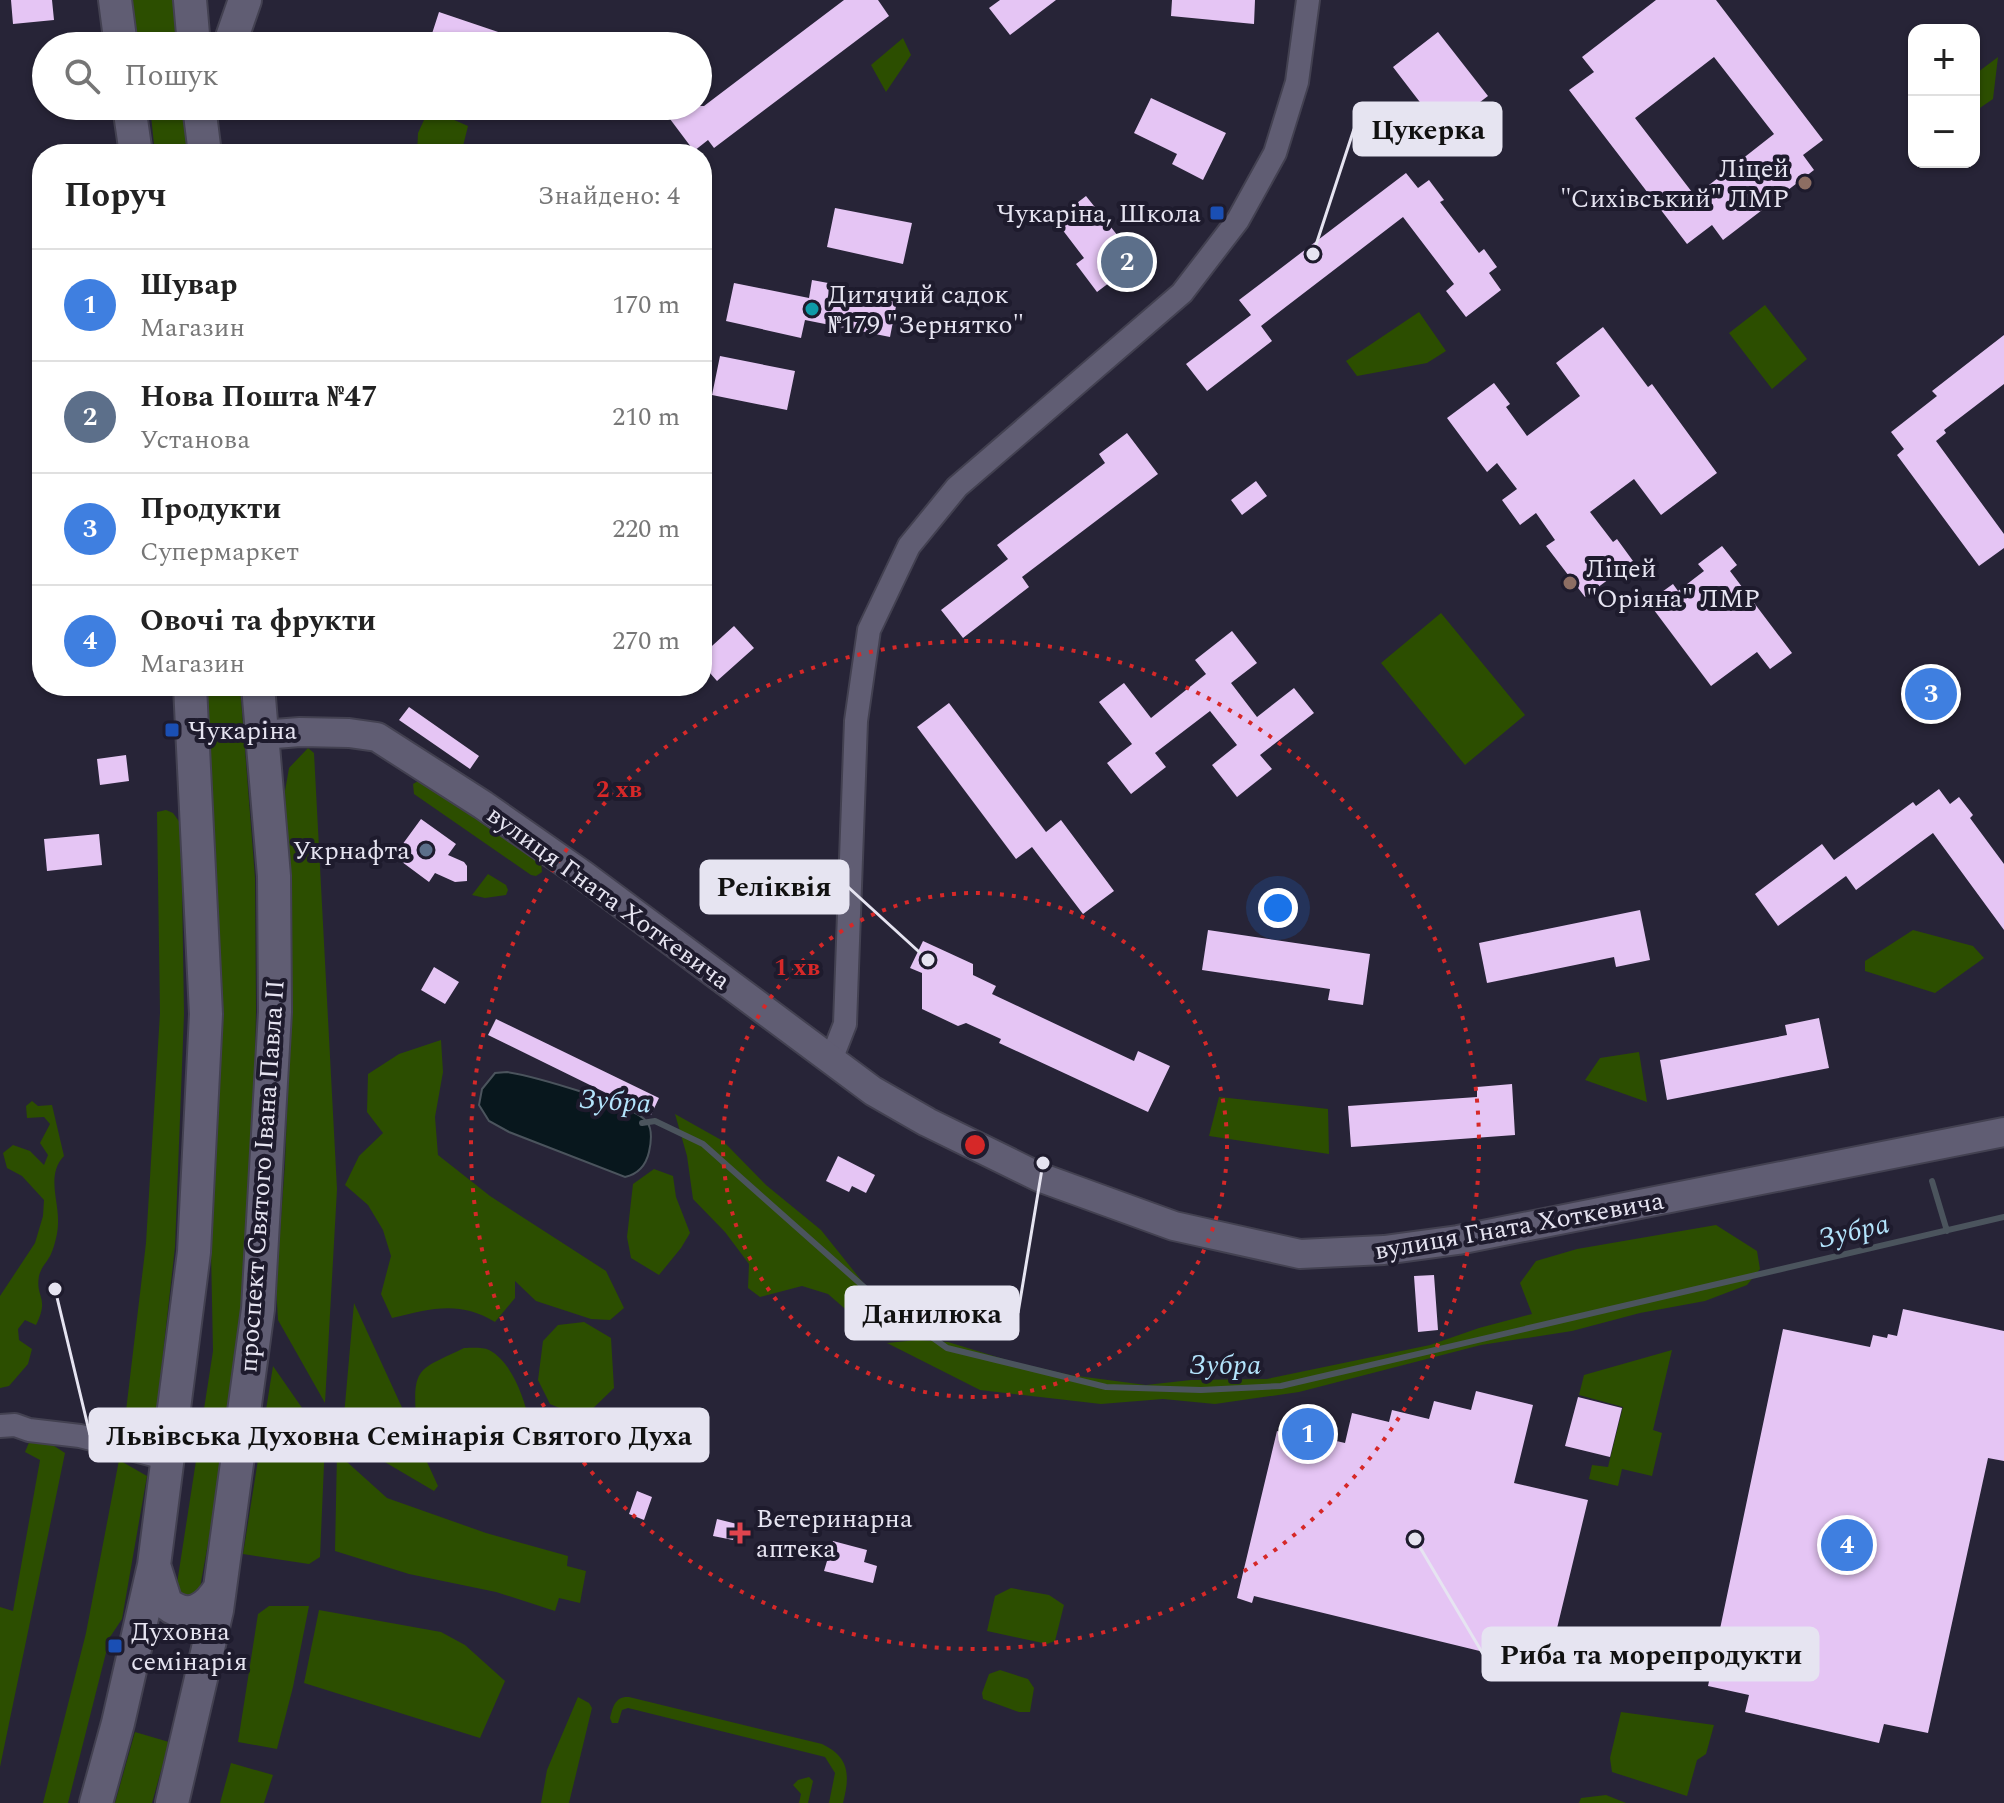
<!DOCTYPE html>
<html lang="uk">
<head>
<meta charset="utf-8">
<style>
  body { margin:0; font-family:Spectral,serif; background:#f2f2f2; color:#222 }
  .controls { position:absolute; right:24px; top:24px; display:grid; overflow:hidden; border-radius:16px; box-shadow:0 2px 6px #0004 }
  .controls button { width:72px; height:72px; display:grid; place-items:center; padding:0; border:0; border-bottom:2px solid #e0e0e0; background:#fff; color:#222; font:40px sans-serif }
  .you { position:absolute; left:1278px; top:908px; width:28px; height:28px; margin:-20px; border:6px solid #fff; border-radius:50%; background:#1a73e8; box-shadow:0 0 0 12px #1a73e833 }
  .badge { display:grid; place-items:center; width:52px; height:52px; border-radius:50%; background:#7b5385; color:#fff; font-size:26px; font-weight:700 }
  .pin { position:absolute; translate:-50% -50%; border:4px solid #fff; box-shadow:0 2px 8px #0006 }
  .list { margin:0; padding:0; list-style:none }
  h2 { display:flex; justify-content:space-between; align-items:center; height:104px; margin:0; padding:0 32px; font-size:34px }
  h2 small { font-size:26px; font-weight:400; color:#767676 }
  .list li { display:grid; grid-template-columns:52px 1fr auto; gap:24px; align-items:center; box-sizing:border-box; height:112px; padding:0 32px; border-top:2px solid #e0e0e0 }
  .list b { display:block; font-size:30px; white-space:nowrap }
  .list p { margin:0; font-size:26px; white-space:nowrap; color:#767676 }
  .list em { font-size:26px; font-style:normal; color:#767676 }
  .icon { flex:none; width:44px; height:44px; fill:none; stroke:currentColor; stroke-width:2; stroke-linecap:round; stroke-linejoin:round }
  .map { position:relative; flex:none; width:2004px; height:1803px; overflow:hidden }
  .search { position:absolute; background:#fff; box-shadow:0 2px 6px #0004; left:32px; top:32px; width:680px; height:88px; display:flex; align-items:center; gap:20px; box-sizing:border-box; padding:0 28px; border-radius:44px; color:#767676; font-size:30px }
  .panel { position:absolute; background:#fff; box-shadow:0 2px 6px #0004; left:32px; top:144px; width:680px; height:552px; border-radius:32px }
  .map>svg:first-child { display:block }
  .green { fill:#2c4e00 }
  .water { fill:#08171d; stroke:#4b545d; stroke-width:2 }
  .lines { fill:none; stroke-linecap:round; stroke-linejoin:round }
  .stream { stroke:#4b545d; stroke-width:6 }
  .building { fill:#e5c5f4; fill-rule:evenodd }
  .minor-casing { stroke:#434151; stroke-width:26 }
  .tertiary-casing { stroke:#434151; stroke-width:32 }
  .secondary-casing { stroke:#434151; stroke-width:36 }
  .minor { stroke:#605d73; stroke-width:22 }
  .tertiary { stroke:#605d73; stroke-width:28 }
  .secondary { stroke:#605d73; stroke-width:32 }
  .ring { fill:none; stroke:#d62828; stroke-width:4; stroke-dasharray:4 8 }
  .education-dot { fill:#8d6e63; stroke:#1e1b2d; stroke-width:3 }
  .transit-dot { fill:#1a4fb4; stroke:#1e1b2d; stroke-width:3 }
  .culture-dot { fill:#0f9aa8; stroke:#1e1b2d; stroke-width:3 }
  .service-dot { fill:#5c6f8a; stroke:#1e1b2d; stroke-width:3 }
  .health-dot { fill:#e0444e; stroke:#1e1b2d; stroke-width:3 }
  .labels { text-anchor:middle; stroke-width:8; stroke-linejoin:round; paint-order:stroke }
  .poi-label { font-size:26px; fill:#e6e4f1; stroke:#1e1b2d; text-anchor:start }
  .street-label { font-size:26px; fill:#e6e4f1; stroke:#1e1b2d }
  .water-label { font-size:28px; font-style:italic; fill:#b3e4fc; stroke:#1e1b2d }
  .centre { fill:#d62828; stroke:#1e1b2d; stroke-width:4 }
  .ring-label { font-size:24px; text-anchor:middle; font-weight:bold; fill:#d62828; stroke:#1e1b2d; stroke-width:8; stroke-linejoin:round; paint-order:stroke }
  .leader { fill:none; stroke:#e6e4f1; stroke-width:3 }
  .callout-dot { fill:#e6e4f1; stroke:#1e1b2d; stroke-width:3 }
  .callout { fill:#e6e4f1; stroke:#e6e4f1; stroke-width:3 }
  .callout-label { font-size:28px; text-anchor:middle; font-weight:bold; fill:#111 }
</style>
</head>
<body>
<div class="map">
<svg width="2004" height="1803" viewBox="0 0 2004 1803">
  <rect width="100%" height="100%" fill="#272437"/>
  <!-- green -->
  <path class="green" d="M130,0H173L177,46H135Z
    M903,38L911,55L886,92L871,65Z
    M1998,57L1993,99L1974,112V75Z
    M150,106H179L183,110L188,154H155Z
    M429,109L468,126L461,154H417L418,133Z
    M1765,305L1807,359L1772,389L1729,333Z
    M1419,312L1446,351L1427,363L1357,376L1346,361Z
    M1441,613L1525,715L1465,765L1381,663Z
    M204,686H240L255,878L256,1010L251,1221L230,1422L199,1593L185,1600L176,1590L213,1351L211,1251L221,1012Z
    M308,748L314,753L337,1189L325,1403L278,1320L276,1286L285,1164L291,1011L285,791L289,768Z
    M420,780L541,862L542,872L536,876L531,875L414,794L413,784Z
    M166,810L173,813L181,824L184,1014L175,1247L154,1434L146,1440L123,1436L146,1243L160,1013L157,812Z
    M488,874L506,885L508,890L506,895L485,898L472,895Z
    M1913,930L1973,946L1984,958L1935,993L1865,971V961Z
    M441,1040L443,1072L435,1117L438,1155L490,1196L606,1271L624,1308L610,1320L591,1319L536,1301L515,1281V1298L495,1322C459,1300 430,1309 392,1318L381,1294L391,1256L383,1230L368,1205L345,1185L359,1156L383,1133L367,1112L368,1074L399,1054Z
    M1639,1052L1647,1102L1585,1080L1600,1058Z
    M1219,1097L1328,1109L1329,1154L1209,1136Z
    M32,1101L38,1106L52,1105L64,1156C46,1175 59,1200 58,1223C58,1232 55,1245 51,1254C48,1261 41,1267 39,1276C35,1298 50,1297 36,1325L25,1320L18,1329L19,1340L32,1349L28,1364L9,1386L0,1388V1296L35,1243L43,1216L44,1200L22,1176L7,1168L3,1153L13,1145L30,1151L44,1165L48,1155L40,1143L50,1124L44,1117L27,1118L26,1106Z
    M675,1114L723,1141L766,1185L821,1230L873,1295L927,1332L886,1327L851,1314L828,1294L802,1286L760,1297L748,1288L749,1264L725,1232L693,1199L687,1156Z
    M654,1169L673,1176L676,1197L690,1233L681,1248L659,1275L631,1258L627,1237L633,1184Z
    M1716,1225L1757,1251L1760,1269L1747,1285L1705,1301L1640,1313L1572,1331L1481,1345L1299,1392L1215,1404L1163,1399L1101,1404L980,1390L887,1343L917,1340L948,1342L1010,1361L1070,1375L1146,1385L1191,1380L1267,1379L1430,1345L1479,1328L1532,1314L1520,1283L1536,1261L1577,1249Z
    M354,1303L438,1486L434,1491L361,1448L343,1427Z
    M584,1322L611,1338L614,1388L583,1418L550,1404L538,1380L543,1341L558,1325Z
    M464,1348C471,1348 483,1347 489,1350C512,1362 524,1398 529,1420L515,1437L497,1444L489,1428L474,1417L442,1424L416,1415C412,1365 422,1369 464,1348Z
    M1672,1350L1653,1430L1662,1433L1652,1476L1622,1469L1618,1486L1589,1479L1592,1465L1608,1467L1623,1407L1579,1395L1584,1375Z
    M273,1366L325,1441L320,1557L309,1564L243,1554Z
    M30,1440L48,1442L65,1453L0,1767V1607L13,1611L40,1460L25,1452Z
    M337,1453L387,1498L486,1533L568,1556L567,1566L586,1571L580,1603L559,1598L555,1611L496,1592L409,1574L335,1551Z
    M119,1460L147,1476L122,1619L110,1637L68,1803H43L86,1633Z
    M1011,1588L1049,1595L1064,1605L1055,1641L1047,1644L987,1631L995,1596Z
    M269,1606H309L293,1687L277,1749L238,1742L258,1614Z
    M319,1610L441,1632L465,1645L505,1681L480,1738L304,1683Z
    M1000,1670L1028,1679L1034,1688L1030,1712H1019L983,1699L982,1693L989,1674Z
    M578,1697L589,1703L592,1708L569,1803H541L547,1770Z
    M629,1697L822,1744C850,1757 850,1776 843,1803H829L835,1773L825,1757L628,1708L622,1710L618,1723H612L610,1718C613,1707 615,1696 629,1697Z
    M1621,1712L1714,1725L1706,1754L1697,1760L1687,1796L1612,1772L1610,1758Z
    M135,1732L169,1742L152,1803H115Z
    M231,1763L273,1775L264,1803H220Z
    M809,1777L813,1781L808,1803H799L801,1794L793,1785L798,1780Z
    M1606,1795L1626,1803H1579L1581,1798Z"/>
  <!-- water -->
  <path class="water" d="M507,1072C532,1076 634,1104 647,1122C653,1130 651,1143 649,1152C646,1165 638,1174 625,1177L509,1132L489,1121L479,1105L482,1089L495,1073Z"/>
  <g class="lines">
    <!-- stream -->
    <path class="stream" d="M642,1123L655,1121L703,1144L873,1295L947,1348L1106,1387L1201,1390L1281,1386L2004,1217
      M1932,1181L1947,1231"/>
  </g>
  <!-- building -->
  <path class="building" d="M11,0H52L54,20L13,24Z
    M844,0H878L889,16L714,148L708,140L694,151L670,119L686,106H704Z
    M1000,0H1056L1010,35L989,8Z
    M1172,0H1255L1254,24L1171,16Z
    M1656,0H1716L1823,140L1803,155L1814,170L1723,240L1712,225L1687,244L1569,90L1594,72L1582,57ZM1714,57L1774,134L1695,196L1635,118Z
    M439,12L531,43V46H428Z
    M1438,32L1488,96L1442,131L1393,67Z
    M1151,98L1226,133L1203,180L1172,164L1177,154L1134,133Z
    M1406,173L1418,188L1429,180L1444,200L1440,202L1479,253L1484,249L1497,267L1489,273L1501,290L1466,317L1446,291L1454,284L1403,217L1261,326L1272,341L1207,391L1186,364L1251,315L1239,300Z
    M1086,196L1138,261L1097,292L1076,264L1084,258L1055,220Z
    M835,208L912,223L903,264L827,247Z
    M812,280L898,296L890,337L805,320L801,338L726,321L734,283L809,298Z
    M1603,327L1648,387L1652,384L1717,473L1661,515L1634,479L1590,512L1613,542L1617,539L1633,561L1585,597L1546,546L1555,540L1536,513L1520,525L1502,500L1517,489L1497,463L1487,472L1447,418L1494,383L1510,404L1506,407L1527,436L1580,396L1556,363Z
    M2004,335V384L1944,430L1946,433L1936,441L2004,534V548L1979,566L1897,455L1904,449L1891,432L1937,396L1932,391Z
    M720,356L795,371L787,410L712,395Z
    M1127,433L1158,474L1022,577L1029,587L963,638L941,610L1008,559L997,545L1105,463L1099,454Z
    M1256,481L1267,496L1242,515L1231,500Z
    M1722,546L1737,565L1730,571L1792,653L1770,669L1757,652L1711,686L1648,602L1673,584L1678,591L1704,571L1698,564Z
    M734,626L754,648L717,681L702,664V655Z
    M1232,631L1257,663L1231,683L1257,717L1294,688L1314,713L1260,755L1272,769L1237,797L1212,765L1237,745L1210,711L1155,753L1166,767L1131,794L1107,763L1132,744L1099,702L1124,683L1151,718L1206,674L1195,660Z
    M949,703L1046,832L1061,820L1114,891L1083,914L1032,847L1016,859L917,727Z
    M409,707L479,756L470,769L399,720Z
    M126,755L129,781L100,785L97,759Z
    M1939,789L1950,804L1959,797L1973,815L1970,818L2004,864V930L1933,833L1856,890L1846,876L1778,926L1755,894L1822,844L1834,860L1913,802L1916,806Z
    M421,819L456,844L448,855L464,862L467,866V881L455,882L435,873L429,882L394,856Z
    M99,834L102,865L47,871L44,839Z
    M1640,910L1650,960L1616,967L1614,957L1487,983L1479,943Z
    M1208,930L1370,954L1363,1005L1328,1000L1330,989L1202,970Z
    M923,941L973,964V975L996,986L992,994L1134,1061L1138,1051L1170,1066L1148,1112L999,1043L1001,1039L966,1023L958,1026L922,1009V973L910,968Z
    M434,967L459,982L445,1004L421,990Z
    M1819,1018L1829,1068L1667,1100L1660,1060L1787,1035L1785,1025Z
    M496,1019L659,1098L651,1115L488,1035Z
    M1512,1084L1515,1135L1351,1147L1348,1106L1477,1097V1087Z
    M838,1156L875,1175L866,1193L852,1186L849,1192L826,1181Z
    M1434,1275L1438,1330L1418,1332L1414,1276Z
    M1903,1309L2004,1331V1461L1988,1458L1928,1733L1884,1724L1879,1743L1745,1712L1749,1695L1708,1686L1783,1329L1870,1347L1873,1335L1887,1338L1888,1334L1897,1336Z
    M1476,1391L1533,1405L1514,1483L1588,1500L1552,1649L1541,1646L1537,1665L1254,1596L1252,1603L1237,1598L1277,1431L1288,1434L1289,1430L1345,1443L1352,1413L1389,1422L1392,1410L1429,1419L1434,1401L1471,1410Z
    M1578,1397L1622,1408L1610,1457L1565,1446Z
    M637,1491L652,1497L644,1520L629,1514Z
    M717,1519L737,1524L733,1540L713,1536Z
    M833,1541L867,1550L864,1562L877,1566L873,1583L824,1571Z"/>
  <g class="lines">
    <!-- minor casing -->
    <g class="minor-casing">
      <path id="minor" d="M831,1060L845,1024L856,721L869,630L909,546L957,487L1182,293L1238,220L1275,153L1297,82L1308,0
        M0,1426L15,1425L29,1430L80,1436L169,1459"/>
    </g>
    <!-- tertiary casing -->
    <g class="tertiary-casing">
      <path id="tertiary" d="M262,735L300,732L349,733L377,737L483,805L583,875L873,1091L927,1122L1039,1177L1174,1226L1300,1254L1384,1250L1458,1240L2004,1132"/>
    </g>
    <!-- secondary casing -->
    <g class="secondary-casing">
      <path id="secondary" d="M115,0L121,46
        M190,0L194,46
        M229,46L245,0
        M129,106L136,154
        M199,106L205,154
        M154,1565L166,1603C189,1622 207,1609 220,1588
        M96,1803L118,1723L154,1565L194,1252L206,1014L190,686
        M172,1803L217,1610L258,1309L275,1012L274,876L258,686"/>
    </g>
    <!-- minor -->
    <use href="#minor" class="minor"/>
    <!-- tertiary -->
    <use href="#tertiary" class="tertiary"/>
    <!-- secondary -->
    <use href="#secondary" class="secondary"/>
  </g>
  <!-- distance rings -->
  <g class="ring">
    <circle cx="975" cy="1145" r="252"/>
    <circle cx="975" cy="1145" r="504"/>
  </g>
  <!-- markers -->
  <g class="education-dot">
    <circle cx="1805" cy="183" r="8"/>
    <circle cx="1570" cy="583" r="8"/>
  </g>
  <g class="transit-dot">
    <rect x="1209" y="205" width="16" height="16" rx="4"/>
    <rect x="164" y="722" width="16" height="16" rx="4"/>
    <rect x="107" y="1638" width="16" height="16" rx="4"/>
  </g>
  <circle class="culture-dot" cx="812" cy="309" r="8"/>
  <circle class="service-dot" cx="426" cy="850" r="8"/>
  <path class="health-dot" d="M736 1521h8v8h8v8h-8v8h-8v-8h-8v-8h8z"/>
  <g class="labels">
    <!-- poi labels -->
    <g class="poi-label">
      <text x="1789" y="177" text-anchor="end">Ліцей<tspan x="1789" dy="30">"Сихівський" ЛМР</tspan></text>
      <text x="1201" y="222" text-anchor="end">Чукаріна, Школа</text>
      <text x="828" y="303">Дитячий садок<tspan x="828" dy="30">№179 "Зернятко"</tspan></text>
      <text x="1586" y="577">Ліцей<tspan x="1586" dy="30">"Оріяна" ЛМР</tspan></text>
      <text x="188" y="739">Чукаріна</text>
      <text x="410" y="859" text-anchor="end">Укрнафта</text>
      <text x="756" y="1527">Ветеринарна<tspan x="756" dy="30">аптека</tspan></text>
      <text x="131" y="1640">Духовна<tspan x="131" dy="30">семінарія</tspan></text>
    </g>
    <!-- street labels -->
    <g class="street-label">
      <text transform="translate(609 897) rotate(36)" y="9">вулиця Гната Хоткевича</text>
      <text transform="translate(261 1176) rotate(-86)" y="9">проспект Святого Івана Павла II</text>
      <text transform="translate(1519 1225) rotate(-10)" y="9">вулиця Гната Хоткевича</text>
    </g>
    <!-- water labels -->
    <g class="water-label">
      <text transform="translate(615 1100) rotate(4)" y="10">Зубра</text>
      <text transform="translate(1853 1230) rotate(-13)" y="10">Зубра</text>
      <text x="1225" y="1374">Зубра</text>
    </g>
  </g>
  <circle cx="975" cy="1145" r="12" class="centre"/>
  <g class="ring-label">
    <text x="619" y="797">2 хв</text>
    <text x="797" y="975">1 хв</text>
  </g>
  <!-- callouts -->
  <path class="leader" d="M1313 254L1354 129M928 960L848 887M1043 1163L1018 1313M55 1289L90 1435M1415 1539L1483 1654"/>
  <g class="callout-dot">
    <circle cx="1313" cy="254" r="8"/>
    <circle cx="928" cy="960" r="8"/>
    <circle cx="1043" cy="1163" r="8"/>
    <circle cx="55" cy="1289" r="8"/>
    <circle cx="1415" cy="1539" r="8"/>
  </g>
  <g class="callout">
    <rect x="1354" y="103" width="147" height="52" rx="8"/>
    <rect x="701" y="861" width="147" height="52" rx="8"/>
    <rect x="846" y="1287" width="172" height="52" rx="8"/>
    <rect x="90" y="1409" width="618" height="52" rx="8"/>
    <rect x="1483" y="1628" width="335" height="52" rx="8"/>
  </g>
  <g class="callout-label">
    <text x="1428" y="139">Цукерка</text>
    <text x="774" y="896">Реліквія</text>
    <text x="932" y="1323">Данилюка</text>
    <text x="399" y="1445">Львівська Духовна Семінарія Святого Духа</text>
    <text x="1651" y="1664">Риба та морепродукти</text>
  </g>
</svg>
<div class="controls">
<button>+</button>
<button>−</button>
</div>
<div class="you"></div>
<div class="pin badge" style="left:1308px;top:1434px;background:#3f7fe0">1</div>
<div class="pin badge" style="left:1127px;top:262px;background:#5c6f8a">2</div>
<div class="pin badge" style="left:1931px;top:694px;background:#3f7fe0">3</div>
<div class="pin badge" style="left:1847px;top:1545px;background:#3f7fe0">4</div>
<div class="search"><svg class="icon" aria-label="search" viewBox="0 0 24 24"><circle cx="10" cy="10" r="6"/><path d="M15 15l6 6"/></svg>Пошук</div>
<section class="panel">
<h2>Поруч<small>Знайдено: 4</small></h2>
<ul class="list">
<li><span class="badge" style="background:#3f7fe0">1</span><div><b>Шувар</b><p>Магазин</p></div><em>170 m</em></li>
<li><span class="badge" style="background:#5c6f8a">2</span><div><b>Нова Пошта №47</b><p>Установа</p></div><em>210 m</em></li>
<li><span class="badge" style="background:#3f7fe0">3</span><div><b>Продукти</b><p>Супермаркет</p></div><em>220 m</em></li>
<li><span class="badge" style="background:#3f7fe0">4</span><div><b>Овочі та фрукти</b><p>Магазин</p></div><em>270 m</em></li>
</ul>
</section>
</div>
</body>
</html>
